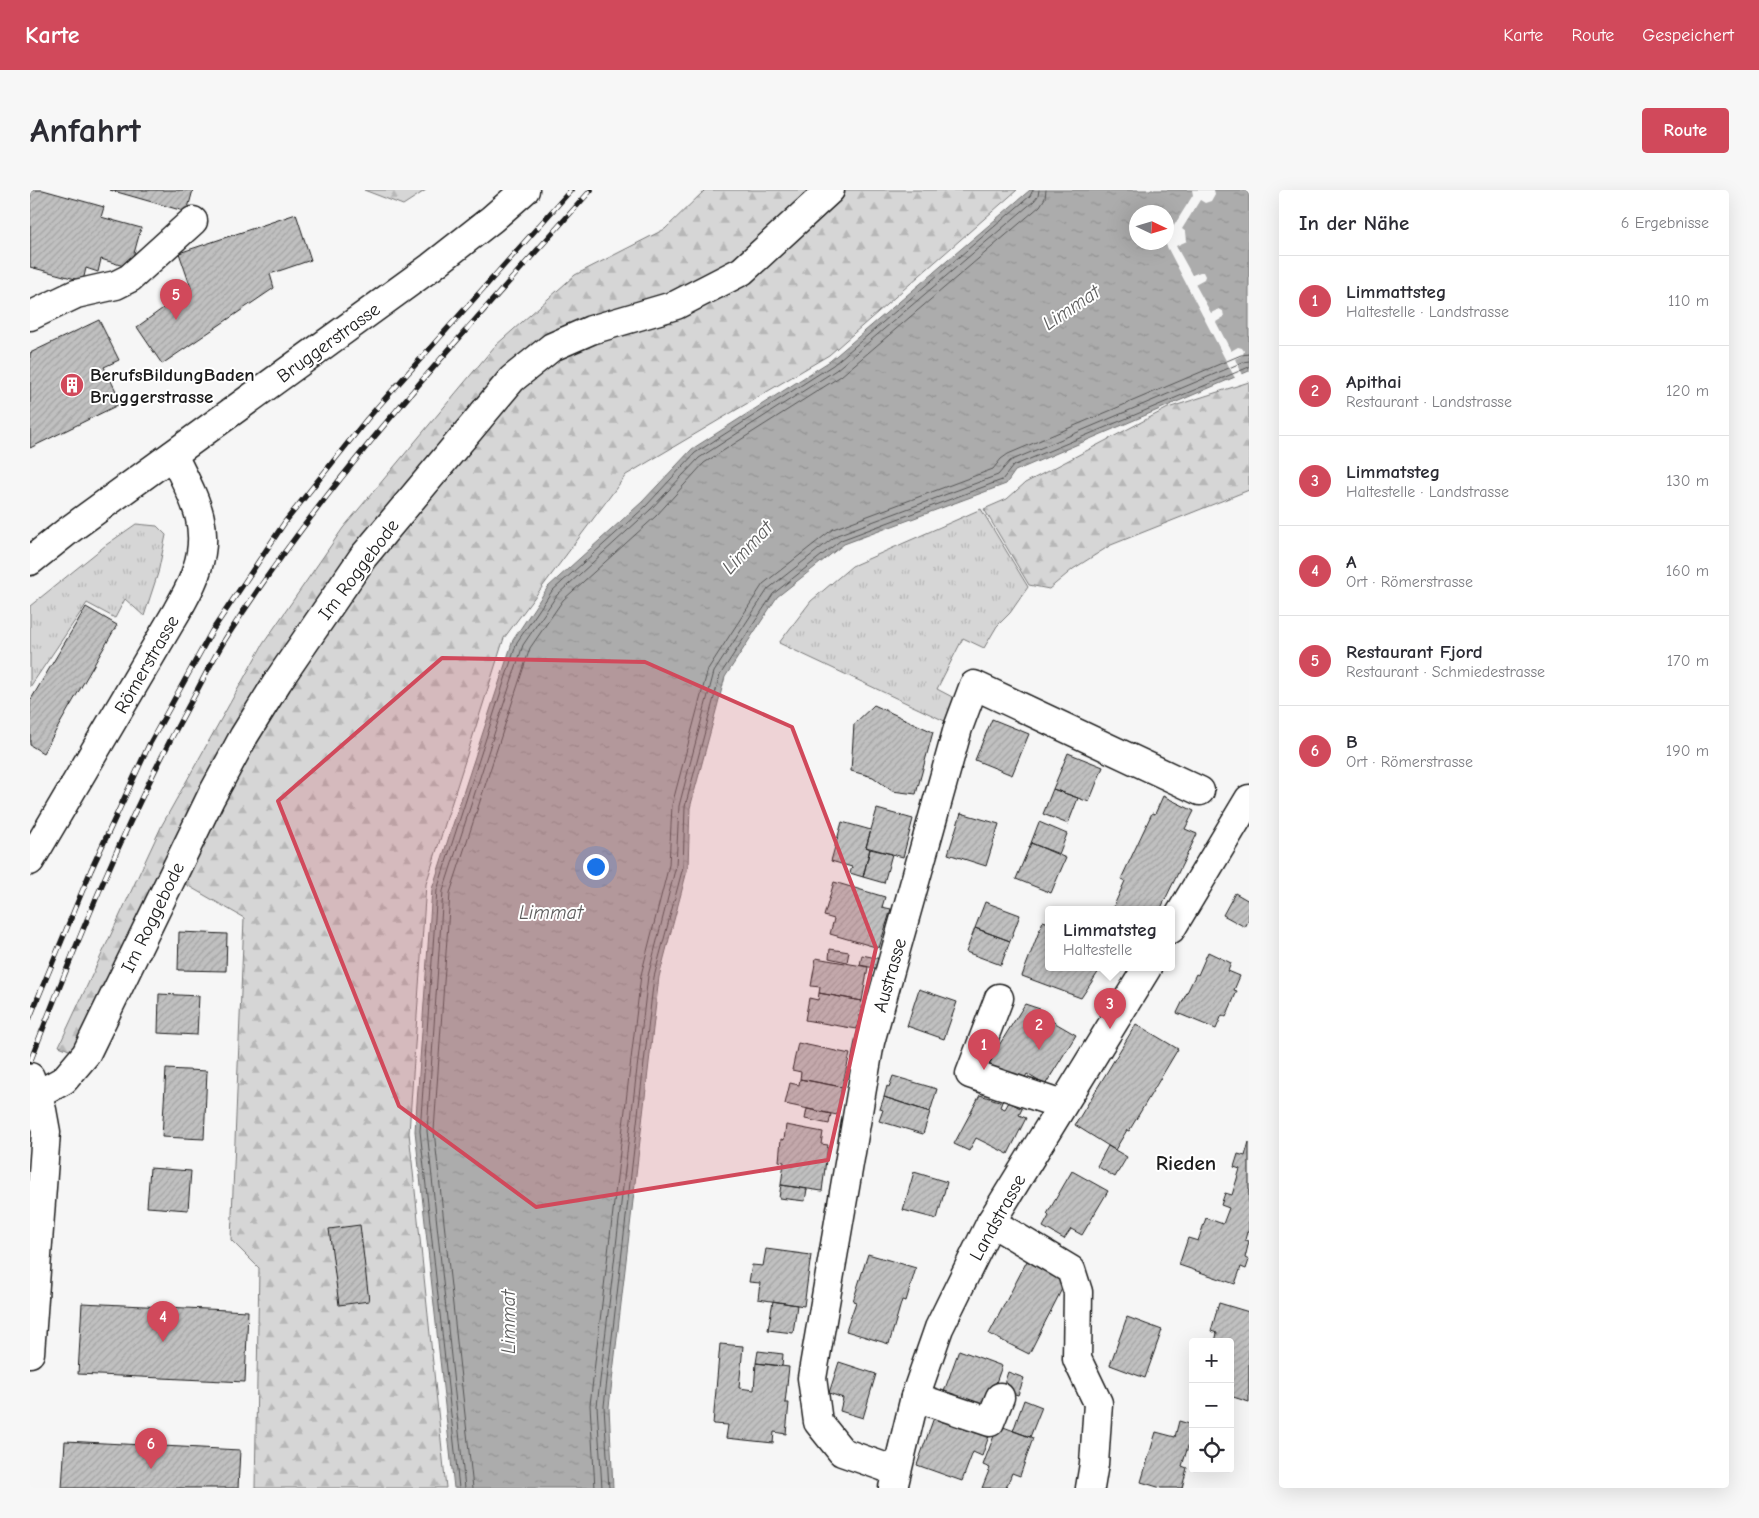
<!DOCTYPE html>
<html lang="de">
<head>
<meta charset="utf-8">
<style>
  body { margin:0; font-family:"Comic Neue",sans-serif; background:#f7f7f7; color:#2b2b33 }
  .controls { position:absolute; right:15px; bottom:15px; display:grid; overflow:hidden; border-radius:5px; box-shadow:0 5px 20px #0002 }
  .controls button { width:45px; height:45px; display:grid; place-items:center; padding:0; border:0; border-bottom:1px solid #e1e1e2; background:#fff; color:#2b2b33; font:25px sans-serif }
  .compass { position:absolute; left:1099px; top:15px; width:45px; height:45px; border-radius:50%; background:#fff; box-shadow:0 5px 20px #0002; rotate:94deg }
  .you { position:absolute; left:565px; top:676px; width:18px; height:18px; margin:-12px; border:4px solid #fff; border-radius:50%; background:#1a73e8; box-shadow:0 0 0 8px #1a73e833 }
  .badge { display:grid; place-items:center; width:32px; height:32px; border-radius:50%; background:#d1495b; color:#fff; font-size:16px; font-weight:700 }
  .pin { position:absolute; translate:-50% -41px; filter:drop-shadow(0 1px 2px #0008) }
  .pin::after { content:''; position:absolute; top:26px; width:18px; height:15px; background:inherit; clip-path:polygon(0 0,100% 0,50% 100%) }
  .popup { position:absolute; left:1015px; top:716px; width:130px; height:65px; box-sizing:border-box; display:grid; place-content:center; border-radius:5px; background:#fff; filter:drop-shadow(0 1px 4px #0005); font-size:16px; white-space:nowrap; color:#7c7c81 }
  .popup b { font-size:19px; color:#2b2b33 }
  .popup::after { content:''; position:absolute; left:50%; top:100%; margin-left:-10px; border:10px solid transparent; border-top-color:#fff }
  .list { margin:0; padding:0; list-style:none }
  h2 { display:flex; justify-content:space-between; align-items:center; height:65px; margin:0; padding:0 20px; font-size:21px }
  h2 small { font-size:16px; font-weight:400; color:#7c7c81 }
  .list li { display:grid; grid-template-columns:32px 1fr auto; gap:15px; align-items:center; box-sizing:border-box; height:90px; padding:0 20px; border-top:1px solid #e1e1e2 }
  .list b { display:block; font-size:19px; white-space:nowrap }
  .list p { margin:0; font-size:16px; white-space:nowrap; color:#7c7c81 }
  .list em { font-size:16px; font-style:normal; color:#7c7c81 }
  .icon { flex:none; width:28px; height:28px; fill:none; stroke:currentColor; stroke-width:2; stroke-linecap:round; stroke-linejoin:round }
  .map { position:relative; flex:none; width:1219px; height:1298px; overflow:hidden; border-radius:5px }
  header { display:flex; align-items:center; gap:30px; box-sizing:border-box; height:70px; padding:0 25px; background:#d1495b; color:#fff }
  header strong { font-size:24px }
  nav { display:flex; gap:28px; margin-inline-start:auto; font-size:18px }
  .intro { display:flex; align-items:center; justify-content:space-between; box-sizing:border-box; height:120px; padding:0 30px }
  h1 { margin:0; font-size:35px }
  .button { padding:12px 22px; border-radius:5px; background:#d1495b; color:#fff; font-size:18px; font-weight:700 }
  main { display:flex; gap:30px; padding:0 30px }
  aside { flex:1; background:#fff; border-radius:5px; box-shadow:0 5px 20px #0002 }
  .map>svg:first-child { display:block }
  .grass { fill:url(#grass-tufts); stroke:#797979 }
  .forest { fill:url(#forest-firs); stroke:#797979 }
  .water { fill:url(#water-ripples); stroke:#727272; fill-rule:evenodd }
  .pier { fill:#f6f6f6 }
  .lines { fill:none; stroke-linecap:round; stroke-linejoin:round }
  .shore { stroke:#565656; stroke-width:1 }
  .building { fill:url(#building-hatch); stroke:#1c1c1c }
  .minor-casing { stroke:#1c1c1c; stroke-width:31 }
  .major-casing { stroke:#1c1c1c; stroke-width:31 }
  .minor { stroke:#fff; stroke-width:28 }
  .major { stroke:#fff; stroke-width:28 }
  .rail-casing { stroke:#1c1c1c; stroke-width:5.5 }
  .rail { stroke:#fff; stroke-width:4; stroke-dasharray:11; stroke-linecap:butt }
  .marked { fill:#d1495b; fill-opacity:0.2; stroke:#d1495b; stroke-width:4; stroke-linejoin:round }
  .labels { text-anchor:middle; stroke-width:4; stroke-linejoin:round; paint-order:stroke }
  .street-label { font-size:19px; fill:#1c1c1c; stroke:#fff }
  .poi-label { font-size:19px; font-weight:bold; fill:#1c1c1c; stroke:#fff; text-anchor:start }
  .water-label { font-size:20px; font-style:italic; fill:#5d5d5d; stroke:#fff }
  .quarter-label { font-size:21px; font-weight:bold; fill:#1c1c1c; stroke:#fff }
</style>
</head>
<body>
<header>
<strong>Karte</strong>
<nav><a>Karte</a><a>Route</a><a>Gespeichert</a></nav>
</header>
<div class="intro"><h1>Anfahrt</h1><a class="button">Route</a></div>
<main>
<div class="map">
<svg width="1219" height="1298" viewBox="0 0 1219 1298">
  <defs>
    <pattern id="grass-tufts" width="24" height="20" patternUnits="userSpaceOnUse" patternTransform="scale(1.25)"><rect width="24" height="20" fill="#d6d6d6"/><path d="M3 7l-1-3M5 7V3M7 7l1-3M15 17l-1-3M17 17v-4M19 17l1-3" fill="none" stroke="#b7b7b7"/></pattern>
    <pattern id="forest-firs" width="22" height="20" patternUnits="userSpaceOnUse" patternTransform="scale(1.25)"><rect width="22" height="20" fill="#d6d6d6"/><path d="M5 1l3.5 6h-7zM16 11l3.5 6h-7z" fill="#b7b7b7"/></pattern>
    <pattern id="water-ripples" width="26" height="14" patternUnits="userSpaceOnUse" patternTransform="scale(1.25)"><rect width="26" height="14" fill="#acacac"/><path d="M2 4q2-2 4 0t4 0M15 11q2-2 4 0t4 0" fill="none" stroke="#939393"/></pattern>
    <pattern id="building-hatch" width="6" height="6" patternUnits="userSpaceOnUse" patternTransform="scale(1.25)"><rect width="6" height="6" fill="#c0c0c0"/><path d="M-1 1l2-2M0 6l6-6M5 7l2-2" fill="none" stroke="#a4a4a4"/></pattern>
  </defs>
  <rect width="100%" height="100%" fill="#f6f6f6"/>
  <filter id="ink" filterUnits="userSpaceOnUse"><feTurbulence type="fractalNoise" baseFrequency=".02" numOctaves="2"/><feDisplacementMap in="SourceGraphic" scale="10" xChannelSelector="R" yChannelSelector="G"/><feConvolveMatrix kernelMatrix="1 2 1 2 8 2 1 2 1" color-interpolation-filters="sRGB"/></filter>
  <g filter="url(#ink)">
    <!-- grass -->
    <path class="grass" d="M951,319L998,397L980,423L967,436L954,458L933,448L907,499L928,510L921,534L749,453L781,411L822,376Z
      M106,334L127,336L136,345L128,383L114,426L95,409L85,428L57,413L0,497V416L76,355Z"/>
    <!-- forest -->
    <path class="forest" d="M334,0H396L373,15Z
      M675,0H987L799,165L596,285L474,448L396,694L379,943L416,1298H225L229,1078L201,1050L214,728L136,683L44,862L29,856L132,635L233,454L313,338L465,156L545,85L635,39Z
      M1219,192V300L1081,355L1043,379L1019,399L999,395L954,319L977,309L995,293L1138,218Z"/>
    <!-- water -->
    <path class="water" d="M1000,0H1219V181L985,281L976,294L814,354L747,407L695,487L660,618L658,677L629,787L579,1217L583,1298H424L385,941L402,699L483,450L518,397L612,312L662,259L800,171ZM1106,22H1136V52H1106Z"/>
    <!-- pier -->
    <path class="pier" d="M1162,0H1184L1185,4L1181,11L1175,13L1170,10L1152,39L1156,42L1157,51L1146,56L1162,85L1170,82H1173L1175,86L1174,89L1165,94L1181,123L1189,119L1193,121L1194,127L1186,132L1201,161L1208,157L1212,158L1214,161L1213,165L1205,169L1214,187L1206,190L1135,53L1136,52L1137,37L1140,42L1163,5Z"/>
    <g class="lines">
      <!-- shore -->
      <path class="shore" d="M429,1298L390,941L407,700L487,452L522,401L616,316L665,263L803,175L1000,6L1003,0
        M435,1298L397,941L413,701L493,455L527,405L620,320L669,268L806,180L1004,11L1008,6L1009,0
        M443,1298L404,941L420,703L500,458L533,410L626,326L674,273L811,186L1010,16L1015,8L1016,0
        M565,1298L560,1215L611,785L639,675L642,615L678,479L733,394L803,339L963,279L971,269L978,264L1211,165L1219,164
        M572,1298L567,1216L618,786L646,676L649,616L684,482L738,399L807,345L968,285L980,271L1213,172L1219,171
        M579,1298L574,1216L624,787L653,677L655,617L690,485L743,404L811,350L972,290L983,276L1219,177"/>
    </g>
    <!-- building -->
    <path class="building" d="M0,0H13L74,17L71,27L111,38L100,78L71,69L68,82L56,78L53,91L0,77Z
      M80,0H163L157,22Z
      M266,24L281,70L240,84L244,98L132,174L107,137L161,98L149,63Z
      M69,130L89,170L74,177L92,213L0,258V163Z
      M56,417L87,435L13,563L0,555V511Z
      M844,515L903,542L886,604L862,601L843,587L821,581L824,534Z
      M962,529L999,544L982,585L945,570Z
      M1038,563L1073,577L1059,612L1023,599Z
      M1023,599L1048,608L1038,634L1013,624Z
      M1133,606L1164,621L1155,639L1167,644L1130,720H1082L1095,691L1091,689L1122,623L1125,624Z
      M847,619L883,629L873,667L836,657Z
      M931,623L969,634L956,676L918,664Z
      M812,632L841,640L836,657L840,659L833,687L820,683L822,677L801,671Z
      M1009,632L1037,644L1029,664L1001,653Z
      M1001,653L1036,668L1021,703L986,689Z
      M840,659L862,664L854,693L833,687Z
      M804,692L855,707L852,717L861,719L849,758L800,744L804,729L794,726Z
      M1205,703L1219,711V730L1215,737L1193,725Z
      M955,712L990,725L980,751L945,738Z
      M1013,731L1019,733V778H1071L1051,808L992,786Z
      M945,738L980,751L971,775L936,762Z
      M149,742L197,744L196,781L148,780Z
      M800,759L819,762L817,772L799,768Z
      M1178,762L1201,773L1198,781L1210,786L1204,800L1207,801L1196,827L1192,825L1186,839L1147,823L1166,784L1168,785Z
      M832,765L851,769L849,779L830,775Z
      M786,768L838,777L832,811L789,803L790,797L781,796Z
      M889,799L927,812L914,849L877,836Z
      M789,803L832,811L827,839L775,830L779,808L788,810Z
      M129,804L169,806L167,845L128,843Z
      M995,814L1010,819L1008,823L1046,845L1015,895L997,884L993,891L954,879Z
      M1106,834L1148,859L1099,941L1097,940L1085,960L1045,935Z
      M768,853L820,864L812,897L770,889L771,882L762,880Z
      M136,879L177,881L174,949L132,947Z
      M863,886L907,899L900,922L854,907L857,896L859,897Z
      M770,889L812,897L807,925L755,914L760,893L769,895Z
      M950,905L972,912L970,917L975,919L979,912L992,919L989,925L996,928L978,964L946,948L939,961L924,954Z
      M854,907L900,922L893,944L849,931L853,920L850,919Z
      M777,919L801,924L799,934L775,929Z
      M756,935L793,942L791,954L798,955L792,1001L751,995L754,972L749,971L751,949L754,950Z
      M1219,952V1042H1217L1215,1050L1219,1051L1215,1068L1219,1070L1216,1079L1211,1077L1205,1094L1149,1075L1158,1048L1168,1051L1176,1028L1193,1034L1199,1018L1191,1015L1195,1003L1202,1005L1210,979L1204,977L1208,964L1215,966Z
      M1078,956L1097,967L1085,987L1067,976Z
      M120,978L161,981L158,1020L117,1017Z
      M1042,981L1078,1001L1052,1045L1041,1039L1034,1049L1013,1037L1019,1026L1017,1024Z
      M884,982L917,992L907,1029L873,1020Z
      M751,995L777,999L775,1011L749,1008Z
      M330,1035L339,1111L309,1115L299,1039Z
      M736,1059L781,1065L774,1116L728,1109L730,1093L719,1092L722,1075L733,1076Z
      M838,1064L886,1078L876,1111L872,1110L859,1154L816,1141L826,1112L823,1111Z
      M997,1071L1036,1091L999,1164L959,1144Z
      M743,1111L767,1115L763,1143L738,1140Z
      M52,1113L218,1121L215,1192L48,1184Z
      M1189,1113L1219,1122V1212L1200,1206V1152H1185L1187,1143L1181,1141Z
      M1097,1127L1132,1140L1115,1188L1080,1175Z
      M690,1154L713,1156L709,1198L724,1200L726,1173L759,1177L755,1213H759L756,1244L744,1242L743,1253L696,1248L698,1235L683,1234Z
      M929,1160L972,1176L954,1226L911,1210Z
      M728,1161L753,1164L752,1176L726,1173Z
      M809,1172L846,1184L833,1228L810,1221L813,1208L799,1203Z
      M978,1182L994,1188L988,1205L972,1200Z
      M994,1210L1012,1217L1000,1247L983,1241Z
      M907,1219L960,1243L952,1266L943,1262L932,1291L887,1275Z
      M1149,1231L1163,1235V1240L1152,1276L1157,1278L1152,1298H1131L1111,1292L1126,1242L1145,1247Z
      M968,1235L1003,1248L990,1286L982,1283L976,1298H952L960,1278L953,1275Z
      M35,1251L210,1260L208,1298H32Z"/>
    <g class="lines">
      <!-- minor casing -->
      <g class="minor-casing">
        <path id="minor" d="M0,126L46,104L86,95L100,88L163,31
          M0,671L147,421C154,408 163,394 167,379C182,334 162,305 143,265
          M969,808L940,884L1032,915
          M0,887L12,920L16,942L0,1163
          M7,905L34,890L56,864L181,607L214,546L248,491L333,367L482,189L522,157L561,140L646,115L712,81L800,0
          M961,1032L1041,1080L1048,1102L1047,1169L1068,1213L1064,1274L1060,1298
          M885,1207L960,1232L970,1207
          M866,1281L812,1262L788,1232L782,1188L840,852L928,538L944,495L1170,601"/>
      </g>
      <!-- major casing -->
      <g class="major-casing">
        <path id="major" d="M0,371L39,340L401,77L462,29L495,0
          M1141,739L1219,609
          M863,1298L885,1207L909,1138L961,1032L1117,778"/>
      </g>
      <!-- minor -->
      <use href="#minor" class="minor"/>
      <!-- major -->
      <use href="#major" class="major"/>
      <!-- rail casing -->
      <g class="rail-casing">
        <path id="rail" d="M0,827L61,680L119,555L182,441L255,332L337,229L541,0
          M0,872C47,751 96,630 158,517C171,494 182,470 196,448C300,285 433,144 561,0"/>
      </g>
      <!-- rail -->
      <use href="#rail" class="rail"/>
    </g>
  </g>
  <!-- marked area -->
  <path class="marked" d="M412,468L615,472L762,537L846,758L798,970L506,1017L369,916L248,611Z"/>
  <!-- icons -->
  <defs>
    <g id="building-disc" transform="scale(1.25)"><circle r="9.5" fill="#d1495b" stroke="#fff"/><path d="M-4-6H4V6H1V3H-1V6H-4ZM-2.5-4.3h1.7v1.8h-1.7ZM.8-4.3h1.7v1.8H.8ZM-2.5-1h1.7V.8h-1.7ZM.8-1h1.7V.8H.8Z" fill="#fff"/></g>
  </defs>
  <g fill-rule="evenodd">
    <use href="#building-disc" x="42" y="195"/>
  </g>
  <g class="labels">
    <!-- street labels -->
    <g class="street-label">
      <text transform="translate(298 152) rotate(-36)" y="7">Bruggerstrasse</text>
      <text transform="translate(328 379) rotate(-53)" y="7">Im Roggebode</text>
      <text transform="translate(116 474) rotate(-60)" y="7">Römerstrasse</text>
      <text transform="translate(122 727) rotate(-64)" y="7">Im Roggebode</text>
      <text transform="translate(859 785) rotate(-74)" y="7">Austrasse</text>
      <text transform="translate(967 1027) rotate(-61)" y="7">Landstrasse</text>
    </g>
    <!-- poi labels -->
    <g class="poi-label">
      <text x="60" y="191">BerufsBildungBaden<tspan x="60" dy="22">Bruggerstrasse</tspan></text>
    </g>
    <!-- water labels -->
    <g class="water-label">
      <text transform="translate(1041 117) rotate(-34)" y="7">Limmat</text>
      <text transform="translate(717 357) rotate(-47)" y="7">Limmat</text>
      <text x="521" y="729">Limmat</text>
      <text transform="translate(478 1132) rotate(-90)" y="7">Limmat</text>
    </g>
    <!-- quarter labels -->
    <g class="quarter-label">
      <text x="1156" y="980">Rieden</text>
    </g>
  </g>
</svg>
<div class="controls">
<button>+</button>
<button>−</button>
<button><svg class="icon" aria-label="locate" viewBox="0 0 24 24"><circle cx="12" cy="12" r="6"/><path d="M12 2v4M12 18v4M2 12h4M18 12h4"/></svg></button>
</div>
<svg class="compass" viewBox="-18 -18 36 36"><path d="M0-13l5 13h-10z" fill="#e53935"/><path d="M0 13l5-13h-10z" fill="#7c7c81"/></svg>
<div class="you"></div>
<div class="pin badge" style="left:954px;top:880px">1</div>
<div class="pin badge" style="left:1009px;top:860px">2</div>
<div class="pin badge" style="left:1080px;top:839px">3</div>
<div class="popup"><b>Limmatsteg</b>Haltestelle</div>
<div class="pin badge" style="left:133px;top:1152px">4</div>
<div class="pin badge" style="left:146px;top:130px">5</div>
<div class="pin badge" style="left:121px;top:1279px">6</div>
</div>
<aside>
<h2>In der Nähe<small>6 Ergebnisse</small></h2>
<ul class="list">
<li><span class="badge">1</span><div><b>Limmattsteg</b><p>Haltestelle · Landstrasse</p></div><em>110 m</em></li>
<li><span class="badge">2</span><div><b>Apithai</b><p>Restaurant · Landstrasse</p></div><em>120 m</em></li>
<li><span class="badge">3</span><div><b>Limmatsteg</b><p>Haltestelle · Landstrasse</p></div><em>130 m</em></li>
<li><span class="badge">4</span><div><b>A</b><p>Ort · Römerstrasse</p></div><em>160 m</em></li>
<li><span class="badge">5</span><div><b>Restaurant Fjord</b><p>Restaurant · Schmiedestrasse</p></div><em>170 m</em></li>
<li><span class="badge">6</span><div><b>B</b><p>Ort · Römerstrasse</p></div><em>190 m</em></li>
</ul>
</aside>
</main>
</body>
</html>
